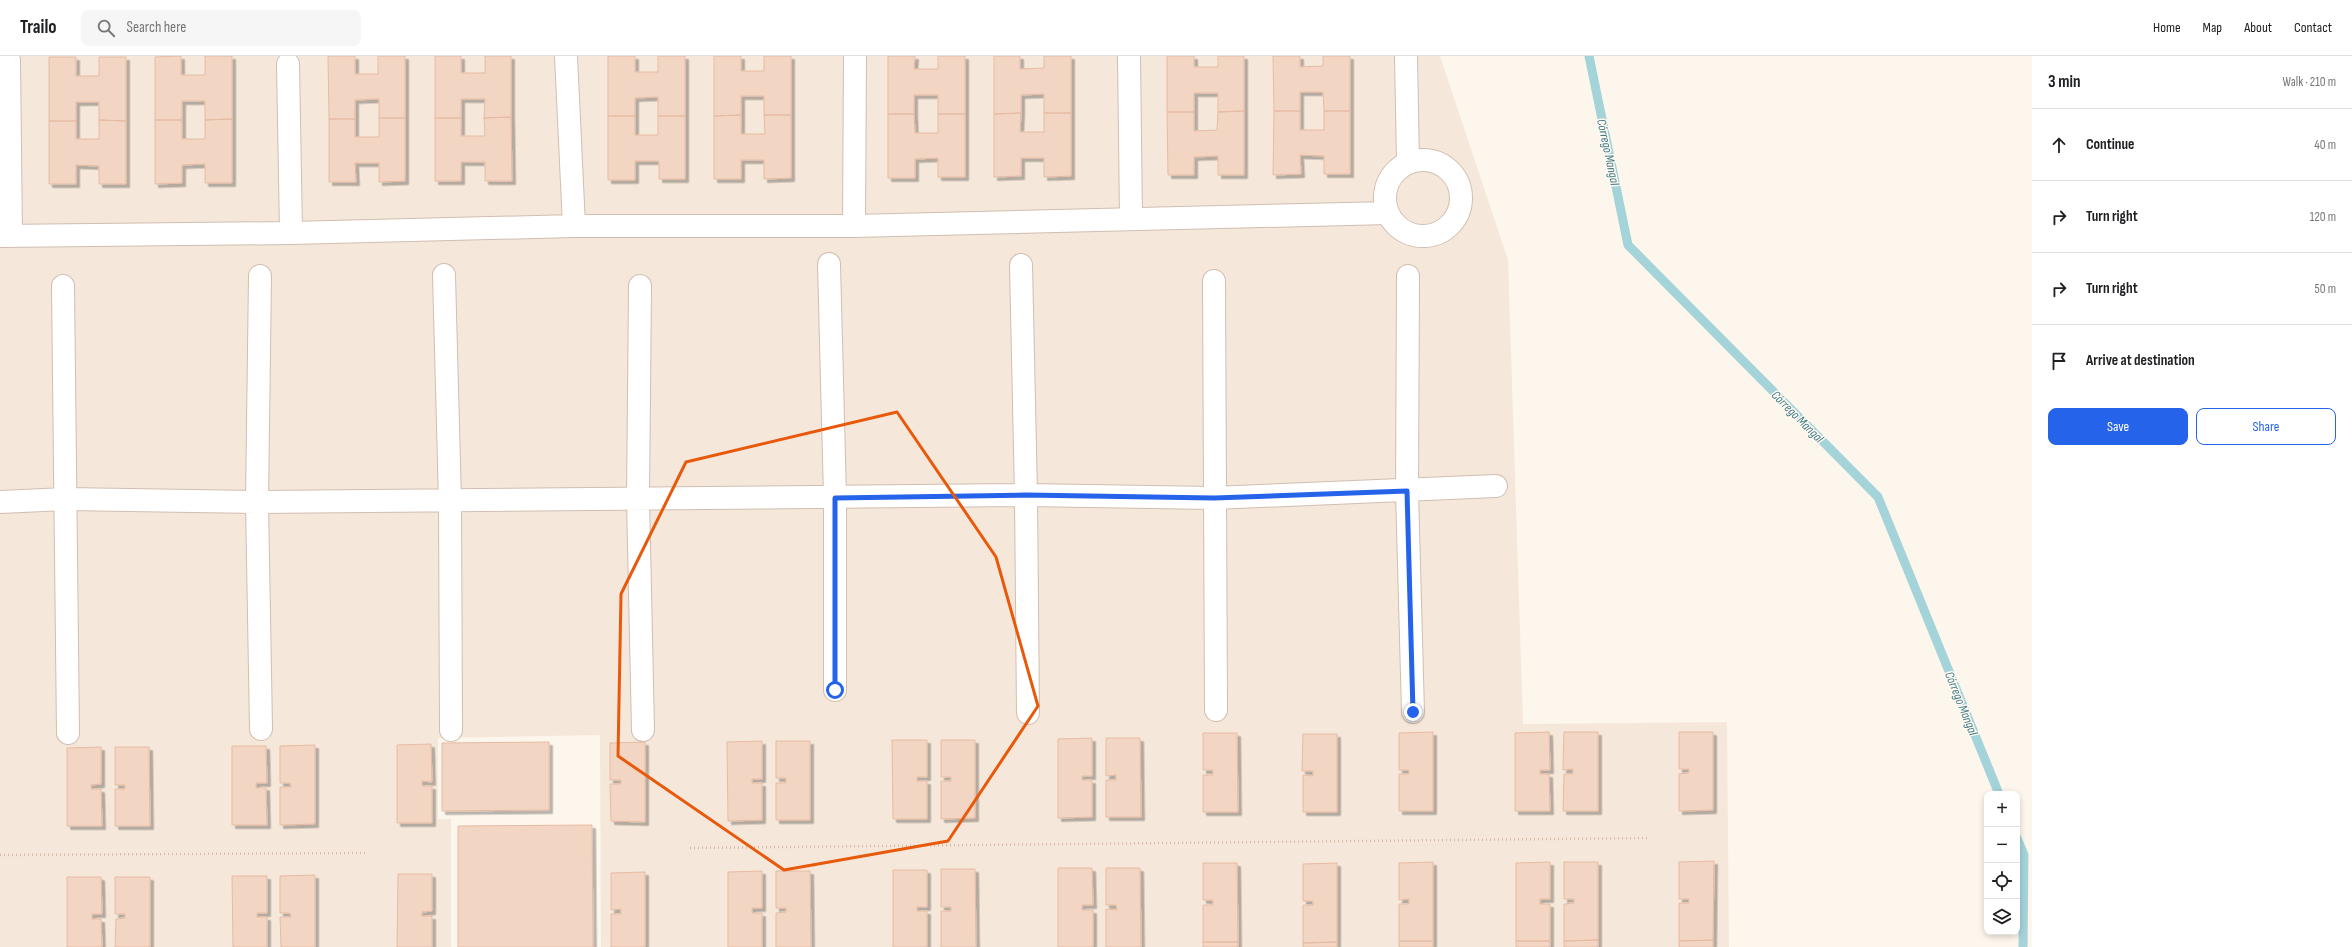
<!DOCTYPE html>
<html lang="en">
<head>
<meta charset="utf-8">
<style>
  body { margin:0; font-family:"Sofia Sans Condensed",sans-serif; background:#f6f6f6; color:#202124 }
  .controls { position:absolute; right:12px; bottom:12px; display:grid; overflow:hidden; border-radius:8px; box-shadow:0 2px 6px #0003 }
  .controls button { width:36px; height:36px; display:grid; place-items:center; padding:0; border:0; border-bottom:1px solid #e0e0e0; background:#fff; color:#202124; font:20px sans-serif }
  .stop { position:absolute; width:12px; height:12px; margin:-9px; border:3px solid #2563eb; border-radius:50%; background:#fff }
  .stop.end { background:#2563eb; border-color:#fff; box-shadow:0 1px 4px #0008 }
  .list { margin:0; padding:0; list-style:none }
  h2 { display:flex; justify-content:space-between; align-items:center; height:52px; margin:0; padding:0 16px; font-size:17px }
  h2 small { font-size:13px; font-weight:400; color:#757577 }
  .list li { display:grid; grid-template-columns:26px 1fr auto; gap:12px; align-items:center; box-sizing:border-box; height:72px; padding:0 16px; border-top:1px solid #e0e0e0 }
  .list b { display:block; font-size:15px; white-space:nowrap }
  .list em { font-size:13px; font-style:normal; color:#757577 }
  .actions { display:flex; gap:8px; padding:12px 16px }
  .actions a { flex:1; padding:9px 0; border:1px solid #2563eb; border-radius:8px; text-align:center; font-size:14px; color:#2563eb }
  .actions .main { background:#2563eb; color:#fff }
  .icon { flex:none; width:22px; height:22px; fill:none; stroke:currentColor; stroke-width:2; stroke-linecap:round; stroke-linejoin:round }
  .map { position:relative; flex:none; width:2032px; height:891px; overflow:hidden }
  header { display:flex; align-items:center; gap:24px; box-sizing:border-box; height:56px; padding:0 20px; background:#fff; border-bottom:1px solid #e0e0e0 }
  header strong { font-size:19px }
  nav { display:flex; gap:22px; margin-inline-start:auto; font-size:14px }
  .search { width:280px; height:36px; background:#f6f6f6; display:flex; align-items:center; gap:10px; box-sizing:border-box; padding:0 14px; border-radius:8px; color:#757577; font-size:15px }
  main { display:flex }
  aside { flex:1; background:#fff }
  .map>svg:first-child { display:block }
  .residential { fill:#f5e8da }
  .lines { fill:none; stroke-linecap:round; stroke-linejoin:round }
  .stream { stroke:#a5d3da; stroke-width:9 }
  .building { fill:#f3d5c3; stroke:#e6bba3; filter:url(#shadow) }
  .minor-casing { stroke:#d1beb0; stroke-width:24 }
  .path { stroke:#d9b8a5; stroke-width:2.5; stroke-dasharray:1 3; stroke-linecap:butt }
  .minor { stroke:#fff; stroke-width:22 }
  .route { stroke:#2563eb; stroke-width:5 }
  .marked { fill:none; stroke:#e8590c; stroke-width:3; stroke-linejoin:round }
  .labels { text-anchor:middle; stroke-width:3; stroke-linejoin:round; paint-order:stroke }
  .water-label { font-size:13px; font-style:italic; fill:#437c86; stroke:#fffaf3 }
</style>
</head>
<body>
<header>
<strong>Trailo</strong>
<div class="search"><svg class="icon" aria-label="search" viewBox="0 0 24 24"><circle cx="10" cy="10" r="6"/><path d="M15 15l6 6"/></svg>Search here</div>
<nav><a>Home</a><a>Map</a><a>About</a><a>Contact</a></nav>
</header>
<main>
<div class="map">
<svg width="2032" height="891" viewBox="0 0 2032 891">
  <defs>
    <filter id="shadow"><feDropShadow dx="3.5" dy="3.5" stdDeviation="0" flood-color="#0004"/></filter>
  </defs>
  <rect width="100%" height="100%" fill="#fdf6ec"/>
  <!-- residential -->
  <path class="residential" d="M0,0H1440L1508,204L1523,668L1727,666L1729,891H601L600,679L438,682V763H451V891H0Z"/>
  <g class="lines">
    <!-- stream -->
    <path class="stream" d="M1589,0L1628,189L1878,441L1999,738
      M2017,782L2024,799L2023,891"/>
  </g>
  <!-- building -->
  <path class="building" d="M181,0V19H205V0H232V63L205,64V45H182V64H155V1Z
    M328,0H355V18H378V0H405V62H379V43L355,44V63H329Z
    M435,0H461V17H485V0H511V61L484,62L485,43H461V62H435Z
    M608,0H635V16H658V0H685V60H658V41L635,42V60H608Z
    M714,0H741V15H764V0H791V59H764V40H741V59L714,60Z
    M888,0H915L914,13H938V0H965V58H938V39H914V58H888Z
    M994,0H1020V13L1044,12V0H1071V57H1044V38L1021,39V57L994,58Z
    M1167,0H1194V11H1218V0H1244V55L1218,56V37H1194V56H1167Z
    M1273,0H1300V11L1323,10V0H1350V55H1324L1323,36H1300V55H1274Z
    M49,1H76V20H99V1H126V65L99,64V46H76V65H49Z
    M1244,55V119H1218V100L1194,101V119H1168L1167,56H1194V75L1217,74L1218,56Z
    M1274,55H1300V74H1324V55H1350V118H1324V100L1300,99L1301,118L1273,119Z
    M1021,57L1020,76H1044V57H1071V120L1044,121V102H1021V120L994,121V58Z
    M888,58H914L915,77H938V58H965V121H938V102L915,103V122H888Z
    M741,59V78H765L764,59H791V122L764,123V104H741V123H714V60Z
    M608,60H635V79H658V60H685V123H659V105H635V124H608Z
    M511,61L512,125H485V106H461V125H435V62H461V80H485L484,62Z
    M379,62H405V125L379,126V107H355L356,126H329V63H355V81H379Z
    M232,63V127H205V108L182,109V127L155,128V64H182V83H205V64Z
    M99,64L126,65V128H99V110L76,109V128H49V65H76V83H99Z
    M1433,676V755H1399V718H1409V714H1399V677Z
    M1549,676L1550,714H1540V718H1549L1550,755H1515V677Z
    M1564,676H1598V755H1563L1564,718H1573V713L1563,714Z
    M1679,676H1713V754L1679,755V718L1689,717V713H1679Z
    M1203,677H1237L1238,756H1203V719H1213V714H1203Z
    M1303,678H1337V756H1303V719L1313,720V715H1302Z
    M1092,682V720H1082V724H1092V761L1058,762V683Z
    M1106,682H1140L1141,761H1106V724H1116V719L1106,720Z
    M892,684H927V721H917V725H927V763H893Z
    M941,684H975V762L941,763V725H951V721H941Z
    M762,685V723H752V727H762V764L728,765L727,686Z
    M776,685H810V764H776V727H786V722H776Z
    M549,686V754L442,755V687Z
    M645,686V766L611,765L610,728H621V724H610V687Z
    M431,688L432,726L422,725V730H432V767H397V689Z
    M315,689V768L280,769V731H291L290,727H280V690Z
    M232,690H266L267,727H256V732L266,731L267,769H232Z
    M101,691V728L91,729V733H101L102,770H67V692Z
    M115,691H149L150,770H115V733H125V729H115Z
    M592,769L593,891H458V770Z
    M1714,805L1713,884L1679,885V847H1689V843H1679V806Z
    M1433,806V885H1399V848H1409V843L1399,844V807Z
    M1550,806V843H1540V848H1550V885H1516V807Z
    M1564,806H1598V884L1564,885V848L1574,847V843H1564Z
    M1203,807H1237L1238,886H1203V849H1213V844H1203Z
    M1337,807V886L1303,887V849H1313V845H1303V808Z
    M1058,812H1092L1093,849H1082V854H1093V891H1058Z
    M1106,812H1140L1141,891H1106V853L1117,854L1116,849H1106Z
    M941,813H975L976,891H941V855H951V851H941Z
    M893,814H927V851H917V855H927V891H893Z
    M762,815V852H752V857H762V891H728V816Z
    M776,815H810L811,891H776V857L786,856V852H776Z
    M645,816V891H611V858H621V853L611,854V817Z
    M398,818H432V855L422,856V860H432V891H397Z
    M315,819V891H281L280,861H291L290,857H280V820Z
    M232,820H267V857H257V861H267V891H233Z
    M67,821H101L102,858H92V863H101L102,891H67Z
    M115,821H150V891H115L116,863L125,862V858H115Z
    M1598,884V891H1564V885Z
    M1713,884V891H1679V885Z
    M1399,885H1433V891H1399Z
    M1516,885H1550V891H1516Z
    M1203,886H1238V891H1203Z
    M1337,886V891H1303V887Z"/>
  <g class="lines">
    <!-- minor casing -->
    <g class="minor-casing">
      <path id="minor" d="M566,0L574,170
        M1129,0L1131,163
        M1406,0L1408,107
        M9,4L11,180
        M288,8L291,177
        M1385 142a38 38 0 1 1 76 0a38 38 0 1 1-76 0Z
        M854,170L855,0
        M0,180L291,177L574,170H854L1388,157
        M829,208L835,441V634
        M1021,209L1026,439L1028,657
        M444,219L450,445L451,674
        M260,220L257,446L261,673
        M1408,220L1407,435L1413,656
        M1214,225L1216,654
        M63,230L68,677
        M640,230L638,443L643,674
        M0,446L65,443L257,446L1026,439L1214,442L1496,430"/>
    </g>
    <!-- path -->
    <path class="path" d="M690,792L1648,782
      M0,799L368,797"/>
    <!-- minor -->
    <use href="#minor" class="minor"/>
  </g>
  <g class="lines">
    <!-- route -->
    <path class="route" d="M835,634V442L1026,439L1214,442L1407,435L1413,656"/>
  </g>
  <!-- marked area -->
  <path class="marked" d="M897,356L996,501L1038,650L948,785L784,814L618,700L621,538L686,406Z"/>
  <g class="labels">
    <!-- water labels -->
    <g class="water-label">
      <text transform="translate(1609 96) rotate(78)" y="5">Córrego Mangal</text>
      <text transform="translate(1798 360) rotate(45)" y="5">Córrego Mangal</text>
      <text transform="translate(1962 647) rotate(68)" y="5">Córrego Mangal</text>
    </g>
  </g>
</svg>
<div class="controls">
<button>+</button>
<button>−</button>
<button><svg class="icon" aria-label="locate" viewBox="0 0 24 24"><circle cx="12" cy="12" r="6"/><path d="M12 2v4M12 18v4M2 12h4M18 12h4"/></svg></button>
<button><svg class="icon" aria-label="layers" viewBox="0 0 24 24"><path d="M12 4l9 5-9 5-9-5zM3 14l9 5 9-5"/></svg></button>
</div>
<div class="stop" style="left:835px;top:634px"></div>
<div class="stop end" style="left:1413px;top:656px"></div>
</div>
<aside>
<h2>3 min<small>Walk · 210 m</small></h2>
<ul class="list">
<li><svg class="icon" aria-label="ahead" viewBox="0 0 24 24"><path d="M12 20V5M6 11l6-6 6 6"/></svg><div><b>Continue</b></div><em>40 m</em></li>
<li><svg class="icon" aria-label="right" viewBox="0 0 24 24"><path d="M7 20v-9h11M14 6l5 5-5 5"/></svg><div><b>Turn right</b></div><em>120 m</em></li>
<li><svg class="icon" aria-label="right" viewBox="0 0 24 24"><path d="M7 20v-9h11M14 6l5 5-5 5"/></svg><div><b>Turn right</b></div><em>50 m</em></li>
<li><svg class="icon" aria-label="arrive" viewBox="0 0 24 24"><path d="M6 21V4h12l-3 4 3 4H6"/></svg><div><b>Arrive at destination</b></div></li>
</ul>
<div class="actions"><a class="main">Save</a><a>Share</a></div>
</aside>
</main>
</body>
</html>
